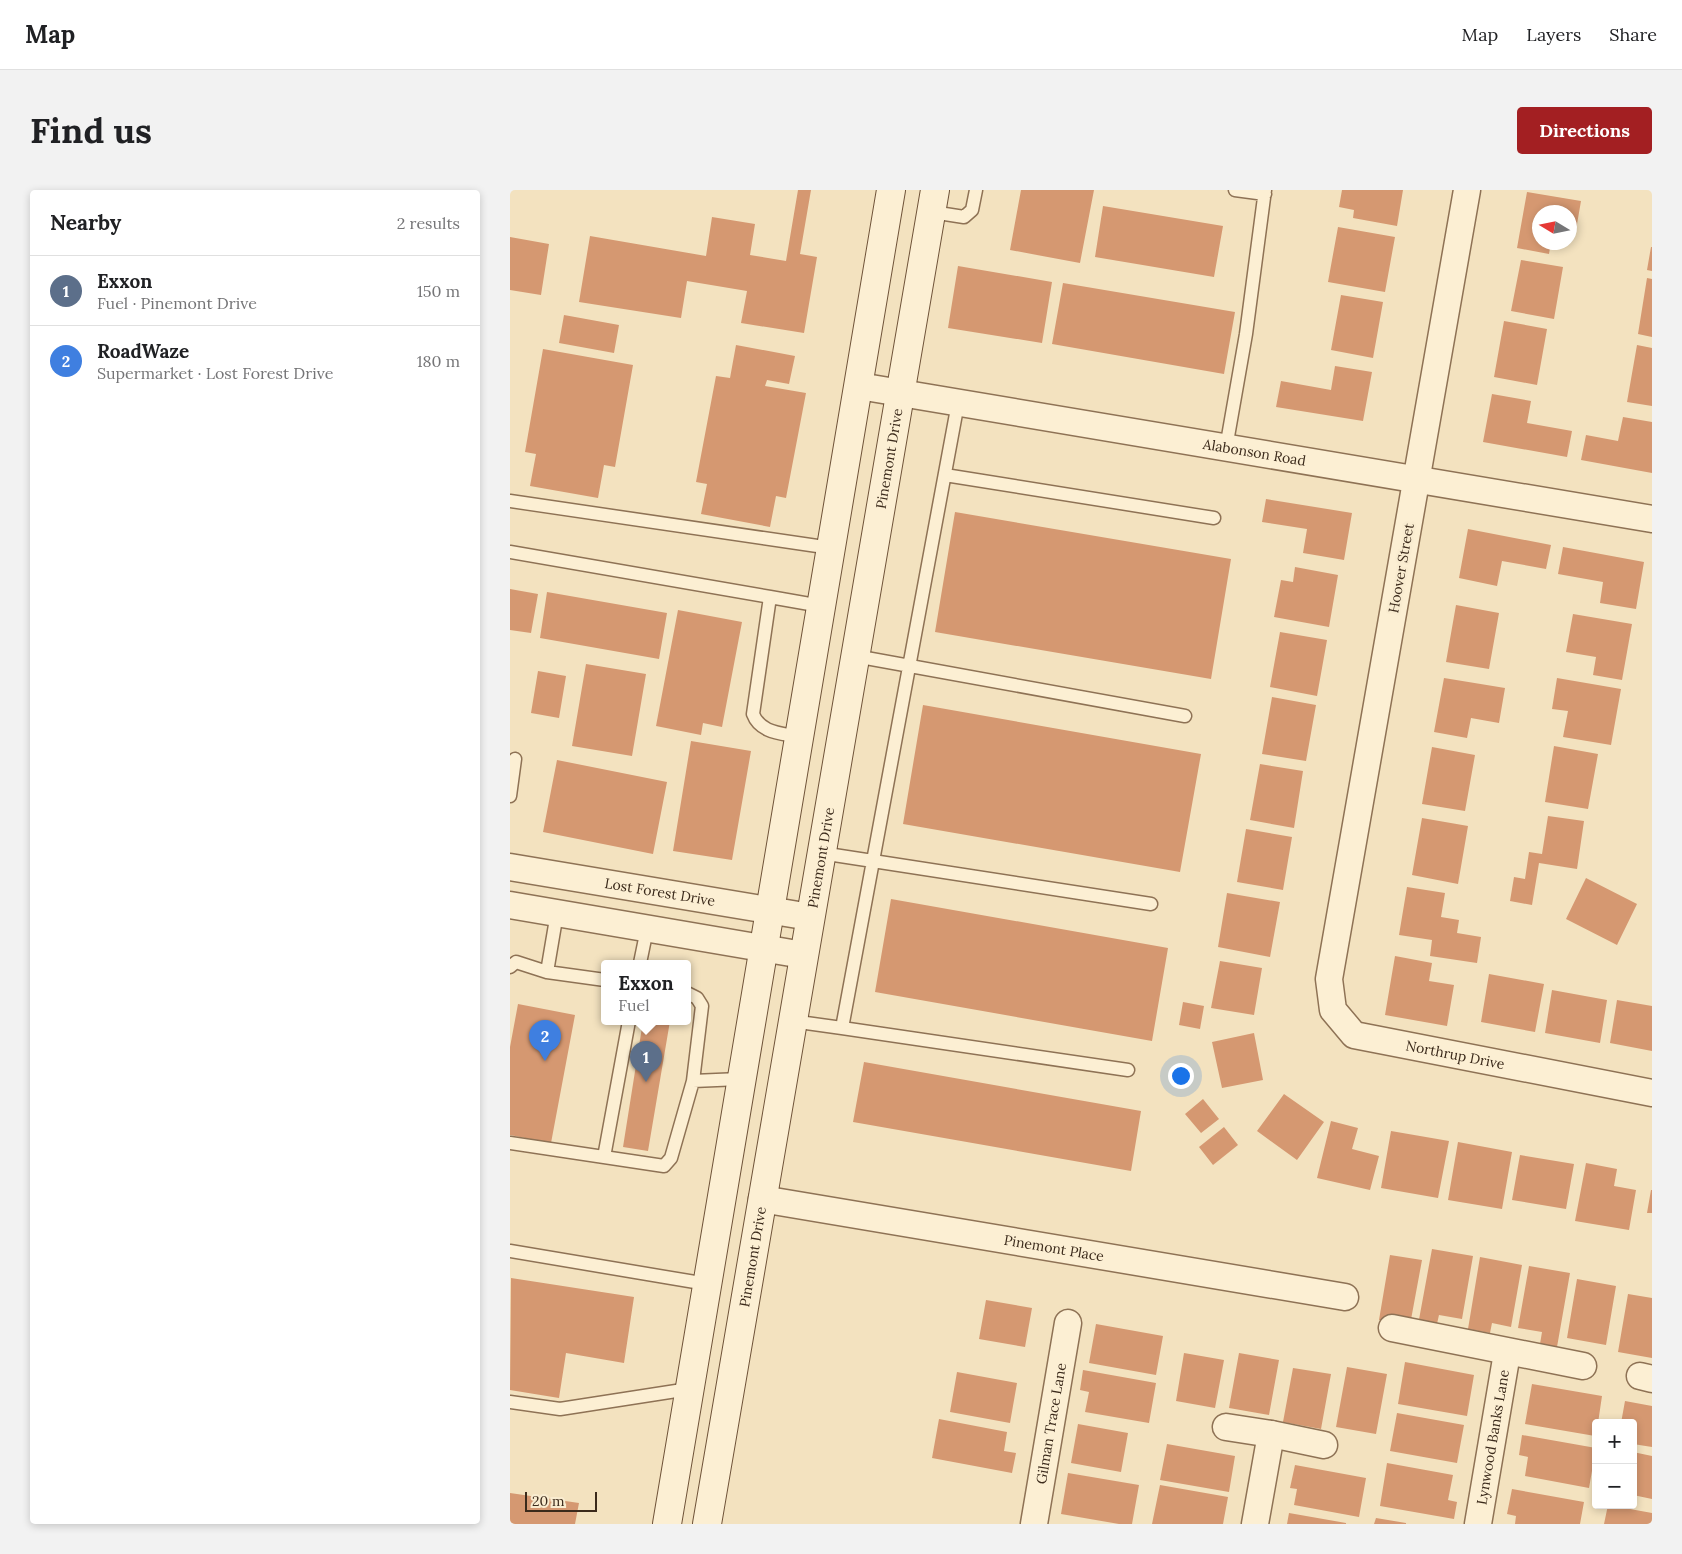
<!DOCTYPE html>
<html lang="en">
<head>
<meta charset="utf-8">
<style>
  body { margin:0; font-family:Lora,serif; background:#f2f2f2; color:#202124 }
  .controls { position:absolute; right:15px; bottom:15px; display:grid; overflow:hidden; border-radius:5px; box-shadow:0 2px 8px #0003 }
  .controls button { width:45px; height:45px; display:grid; place-items:center; padding:0; border:0; border-bottom:1px solid #e0e0e0; background:#fff; color:#202124; font:25px sans-serif }
  .compass { position:absolute; left:1022px; top:15px; width:45px; height:45px; border-radius:50%; background:#fff; box-shadow:0 2px 8px #0003; rotate:280deg }
  .scale { position:absolute; left:15px; bottom:12px; width:72px; box-sizing:border-box; padding-left:5px; border:2px solid #3b2a1b; border-top:0; font-size:14px; line-height:18px; white-space:nowrap; color:#3b2a1b; -webkit-text-stroke:4px #f9ecd0; paint-order:stroke }
  .you { position:absolute; left:670px; top:885px; width:18px; height:18px; margin:-12px; border:4px solid #fff; border-radius:50%; background:#1a73e8; box-shadow:0 0 0 8px #1a73e833 }
  .badge { display:grid; place-items:center; width:32px; height:32px; border-radius:50%; background:#a31f22; color:#fff; font-size:16px; font-weight:700 }
  .pin { position:absolute; translate:-50% -41px; filter:drop-shadow(0 1px 2px #0008) }
  .pin::after { content:''; position:absolute; top:26px; width:18px; height:15px; background:inherit; clip-path:polygon(0 0,100% 0,50% 100%) }
  .popup { position:absolute; left:91px; top:770px; width:90px; height:65px; box-sizing:border-box; display:grid; place-content:center; border-radius:5px; background:#fff; filter:drop-shadow(0 1px 4px #0005); font-size:16px; white-space:nowrap; color:#757577 }
  .popup b { font-size:19px; color:#202124 }
  .popup::after { content:''; position:absolute; left:50%; top:100%; margin-left:-10px; border:10px solid transparent; border-top-color:#fff }
  .list { margin:0; padding:0; list-style:none }
  h2 { display:flex; justify-content:space-between; align-items:center; height:65px; margin:0; padding:0 20px; font-size:21px }
  h2 small { font-size:16px; font-weight:400; color:#757577 }
  .list li { display:grid; grid-template-columns:32px 1fr auto; gap:15px; align-items:center; box-sizing:border-box; height:70px; padding:0 20px; border-top:1px solid #e0e0e0 }
  .list b { display:block; font-size:19px; white-space:nowrap }
  .list p { margin:0; font-size:16px; white-space:nowrap; color:#757577 }
  .list em { font-size:16px; font-style:normal; color:#757577 }
  .map { position:relative; flex:none; width:1142px; height:1334px; overflow:hidden; border-radius:5px }
  header { display:flex; align-items:center; gap:30px; box-sizing:border-box; height:70px; padding:0 25px; background:#fff; border-bottom:1px solid #e0e0e0 }
  header strong { font-size:24px }
  nav { display:flex; gap:28px; margin-inline-start:auto; font-size:18px }
  .intro { display:flex; align-items:center; justify-content:space-between; box-sizing:border-box; height:120px; padding:0 30px }
  h1 { margin:0; font-size:35px }
  .button { padding:12px 22px; border-radius:5px; background:#a31f22; color:#fff; font-size:18px; font-weight:700 }
  main { display:flex; gap:30px; padding:0 30px }
  aside { flex:1; background:#fff; border-radius:5px; box-shadow:0 2px 8px #0003 }
  .map>svg:first-child { display:block }
  .building { fill:#d59871 }
  .lines { fill:none; stroke-linecap:round; stroke-linejoin:round }
  .service-casing { stroke:#8e7255; stroke-width:15 }
  .minor-casing { stroke:#8e7255; stroke-width:29 }
  .secondary-casing { stroke:#6f5339; stroke-width:30 }
  .service { stroke:#fcefd3; stroke-width:12 }
  .minor { stroke:#fcefd3; stroke-width:26 }
  .secondary { stroke:#fcefd3; stroke-width:28 }
  .labels { text-anchor:middle; stroke-width:5; stroke-linejoin:round; paint-order:stroke }
  .street-label { font-size:14px; fill:#3b2a1b; stroke:#f9ecd0 }
</style>
</head>
<body>
<header>
<strong>Map</strong>
<nav><a>Map</a><a>Layers</a><a>Share</a></nav>
</header>
<div class="intro"><h1>Find us</h1><a class="button">Directions</a></div>
<main>
<aside>
<h2>Nearby<small>2 results</small></h2>
<ul class="list">
<li><span class="badge" style="background:#5c6f8a">1</span><div><b>Exxon</b><p>Fuel · Pinemont Drive</p></div><em>150 m</em></li>
<li><span class="badge" style="background:#3f7fe0">2</span><div><b>RoadWaze</b><p>Supermarket · Lost Forest Drive</p></div><em>180 m</em></li>
</ul>
</aside>
<div class="map">
<svg width="1142" height="1334" viewBox="0 0 1142 1334">
  <rect width="100%" height="100%" fill="#f3e2bf"/>
  <!-- building -->
  <path class="building" d="M288,0H301L290,64L307,67L294,143L231,133L237,101L177,91L171,128L69,112L80,46L196,66L202,27L245,34L240,65L276,71Z
    M511,0H584L570,73L500,60Z
    M832,0H893L887,36L843,28L844,20L829,17Z
    M1017,2L1071,11L1066,40L1060,39V22H1030V52H1041L1039,64L1007,58Z
    M593,16L713,36L704,87L585,67Z
    M828,37L885,47L875,102L818,92Z
    M0,47L39,54L31,105L0,100Z
    M1141,57H1142V81L1137,80Z
    M1011,70L1053,77L1044,129L1001,121Z
    M448,76L542,92L532,153L438,138Z
    M1137,88L1142,89V147L1128,144Z
    M553,93L725,122L714,184L542,154Z
    M831,105L873,112L863,168L821,160Z
    M54,125L109,135L104,163L49,153Z
    M994,131L1037,139L1027,195L984,187Z
    M226,155L285,166L279,194L257,190L255,196L296,203L276,308L266,306L260,337L191,324L197,294L186,292L206,186L220,188Z
    M1127,155L1142,158V216L1117,212Z
    M33,159L123,175L105,277L94,275L88,308L20,296L26,264L15,262Z
    M825,176L862,182L853,231L766,217L771,191L821,200Z
    M982,204L1021,211L1017,233L1062,241L1057,267L973,252Z
    M1113,227L1142,232V283L1071,270L1076,245L1108,251Z
    M756,309L842,323L834,370L793,363L797,339L752,332Z
    M445,322L721,369L701,489L425,442Z
    M958,339L1041,355L1036,379L992,371L987,396L949,388Z
    M1053,357L1134,372L1126,419L1090,413L1093,392L1048,384Z
    M785,377L828,385L819,437L764,427L771,390L783,392Z
    M0,399L28,404L21,443L0,440Z
    M37,402L157,423L149,469L30,448Z
    M946,415L989,423L979,479L936,472Z
    M168,420L232,432L212,537L193,533L191,545L146,536Z
    M1063,424L1122,434L1112,490L1083,485L1086,467L1056,462Z
    M770,442L817,450L807,506L760,497Z
    M76,474L136,484L122,566L62,556Z
    M28,481L56,486L49,528L21,523Z
    M934,488L995,498L989,533L961,528L957,548L924,542Z
    M1047,488L1111,499L1101,555L1053,547L1058,521L1042,519Z
    M762,507L806,515L796,571L752,564Z
    M413,515L691,564L670,682L393,634Z
    M181,551L241,561L222,670L163,661Z
    M1044,556L1088,564L1078,619L1035,612Z
    M922,557L965,565L955,621L912,614Z
    M47,570L157,592L143,664L33,642Z
    M750,574L793,581L784,638L740,630Z
    M1038,626L1074,631L1067,679L1029,673L1022,715L1000,711L1004,687L1015,689L1019,662L1032,664Z
    M912,628L958,636L948,694L902,685Z
    M736,639L782,647L773,700L727,692Z
    M1076,688L1127,714L1107,755L1056,729Z
    M897,697L935,703L931,727L949,730L947,743L971,747L967,773L920,766L922,750L889,745Z
    M717,703L770,712L760,767L708,757Z
    M381,709L658,758L642,851L365,802Z
    M885,766L922,773L919,791L944,795L937,836L875,825Z
    M710,771L752,778L744,825L701,818Z
    M979,784L1034,794L1025,842L971,832Z
    M1042,800L1097,810L1090,853L1035,843Z
    M1107,810L1142,816V861L1100,853Z
    M673,812L694,816L690,839L669,835Z
    M8,814L65,825L41,953L0,945V857Z
    M133,831H160L138,961L113,957Z
    M744,843L753,890L712,898L702,852Z
    M354,872L631,921L621,981L343,932Z
    M774,904L814,932L787,970L747,941Z
    M693,909L709,929L691,943L675,924Z
    M821,931L848,938L842,959L869,966L860,1000L807,988Z
    M714,937L728,955L703,975L689,957Z
    M881,941L939,951L928,1008L871,998Z
    M948,952L1002,962L992,1019L938,1010Z
    M1010,965L1064,974L1056,1019L1002,1010Z
    M1076,973L1107,979L1104,996L1126,1000L1119,1040L1065,1031Z
    M1141,1000H1142V1023H1137Z
    M922,1059L963,1066L952,1129L929,1125L926,1138L908,1135Z
    M880,1065L912,1070L900,1135L869,1130Z
    M970,1067L1012,1075L1001,1137L982,1133L980,1143L958,1139Z
    M1019,1076L1060,1083L1047,1157L1030,1154L1032,1142L1008,1138Z
    M1,1088L124,1107L114,1173L56,1163L49,1208L0,1200Z
    M1067,1089L1106,1096L1096,1155L1057,1148Z
    M1118,1104L1142,1108V1168L1108,1162Z
    M476,1110L522,1118L515,1157L469,1149Z
    M586,1134L653,1146L646,1185L579,1173Z
    M674,1163L714,1170L705,1218L666,1211Z
    M729,1163L769,1170L759,1225L719,1218Z
    M895,1172L964,1185L957,1226L888,1214Z
    M837,1177L877,1184L866,1244L826,1237Z
    M783,1178L821,1184L811,1239L773,1232Z
    M573,1180L646,1193L639,1233L575,1222L579,1202L570,1200Z
    M447,1182L507,1193L500,1233L440,1222Z
    M1022,1194L1092,1206L1088,1233H1086L1085,1246L1015,1234Z
    M1115,1211L1142,1216V1257L1123,1254V1233H1111Z
    M887,1223L954,1235L947,1273L880,1261Z
    M429,1229L497,1242L494,1261L506,1263L502,1283L422,1268Z
    M568,1234L618,1243L611,1282L561,1273Z
    M1012,1245L1086,1258L1079,1298L1015,1286L1018,1267L1009,1265Z
    M657,1254L725,1266L719,1302L650,1290Z
    M1123,1262L1142,1266V1309L1123,1305Z
    M877,1273L943,1285L938,1310L947,1312L944,1329L870,1316Z
    M785,1275L856,1288L849,1327L784,1315L787,1299L780,1298Z
    M558,1283L629,1295L622,1334H609L551,1324Z
    M650,1295L718,1307L713,1334H642Z
    M1002,1299L1074,1312L1070,1334H1005L1006,1326L997,1324Z
    M0,1303L69,1313L65,1334H0Z
    M1098,1315L1142,1323V1334H1094Z
    M779,1323L836,1333V1334H777Z
    M866,1328L896,1333V1334H864Z"/>
  <g class="lines">
    <!-- service casing -->
    <g class="service-casing">
      <path id="service" d="M725,0L755,4
        M422,22L454,27L462,20L466,0
        M716,258L736,144L755,0
        M435,285L704,328
        M0,311L321,358
        M0,362L260,407
        M345,466L675,526
        M289,547C271,543 250,543 243,524L260,407L311,416
        M0,606L5,569
        M311,663L641,714
        M130,773L137,739
        M0,777L6,772L37,782L95,790
        M37,782L47,723
        M282,831L332,838L448,213
        M332,838L618,880
        M183,891L230,889
        M0,953L154,976L161,968L183,891L192,816L187,808L177,803
        M94,967L119,831
        M0,1061L197,1094
        M0,1212L50,1219L179,1199"/>
    </g>
    <!-- minor casing -->
    <g class="minor-casing">
      <g id="minor">
        <path id="s1" d="M957,0L819,789L823,820L844,845L1142,903"/>
        <path id="s2" d="M349,196L1142,329"/>
        <path id="s3" d="M0,677L300,727"/>
        <path d="M0,715L293,765"/>
        <path id="s4" d="M252,1009L835,1107"/>
        <path d="M882,1138L1073,1176"/>
        <path d="M1130,1186L1142,1189"/>
        <path d="M716,1237L761,1244L814,1255"/>
        <path id="s5" d="M524,1334L558,1133"/>
        <path d="M745,1334L761,1244"/>
        <path id="s6" d="M968,1334L997,1163"/>
      </g>
    </g>
    <!-- secondary casing -->
    <g class="secondary-casing">
      <g id="secondary">
        <path d="M157,1334L381,0"/>
        <path id="s7" d="M197,1334L425,0"/>
      </g>
    </g>
    <!-- service -->
    <use href="#service" class="service"/>
    <!-- minor -->
    <use href="#minor" class="minor"/>
    <!-- secondary -->
    <use href="#secondary" class="secondary"/>
  </g>
  <g class="labels">
    <!-- street labels -->
    <g class="street-label">
      <text dy="5" stroke="none"><textPath href="#s2" startOffset="401">Alabonson Road</textPath></text>
      <text dy="5" stroke="none"><textPath href="#s7" startOffset="1081">Pinemont Drive</textPath></text>
      <text transform="translate(891 378) rotate(-80)" y="5">Hoover Street</text>
      <text dy="5" stroke="none"><textPath href="#s7" startOffset="676">Pinemont Drive</textPath></text>
      <text dy="5" stroke="none"><textPath href="#s3" startOffset="152">Lost Forest Drive</textPath></text>
      <text dy="5" stroke="none"><textPath href="#s1" startOffset="968">Northrup Drive</textPath></text>
      <text dy="5" stroke="none"><textPath href="#s4" startOffset="296">Pinemont Place</textPath></text>
      <text dy="5" stroke="none"><textPath href="#s7" startOffset="271">Pinemont Drive</textPath></text>
      <text dy="5" stroke="none"><textPath href="#s5" startOffset="102">Gilman Trace Lane</textPath></text>
      <text dy="5" stroke="none"><textPath href="#s6" startOffset="88">Lynwood Banks Lane</textPath></text>
    </g>
  </g>
</svg>
<div class="controls">
<button>+</button>
<button>−</button>
</div>
<svg class="compass" viewBox="-18 -18 36 36"><path d="M0-13l5 13h-10z" fill="#e53935"/><path d="M0 13l5-13h-10z" fill="#757577"/></svg>
<div class="scale">20 m</div>
<div class="you"></div>
<div class="pin badge" style="left:136px;top:892px;background:#5c6f8a">1</div>
<div class="popup"><b>Exxon</b>Fuel</div>
<div class="pin badge" style="left:35px;top:871px;background:#3f7fe0">2</div>
</div>
</main>
</body>
</html>
